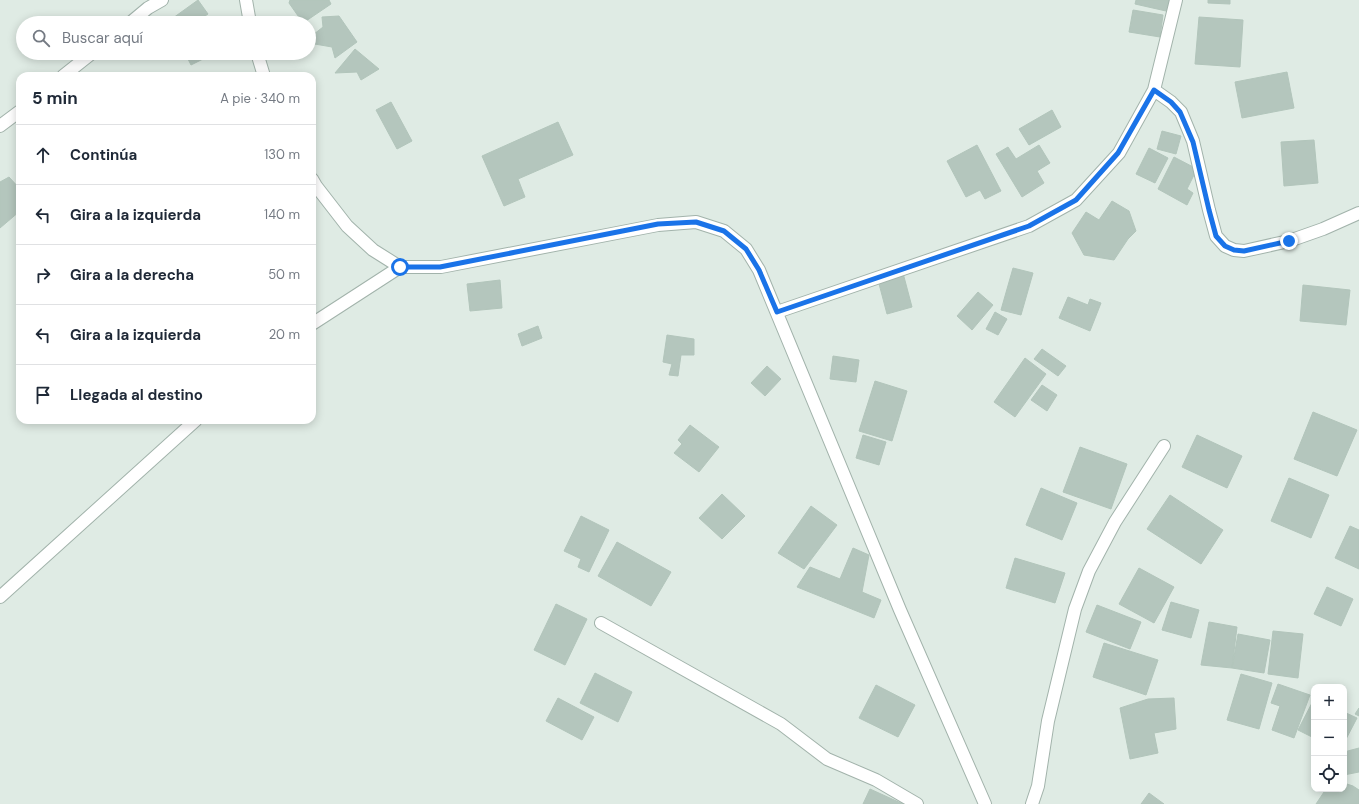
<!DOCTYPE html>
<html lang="es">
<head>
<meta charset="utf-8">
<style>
  body { margin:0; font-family:"DM Sans",sans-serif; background:#f6f6f7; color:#1f2937 }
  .controls { position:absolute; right:12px; bottom:12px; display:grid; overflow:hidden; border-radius:8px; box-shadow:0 2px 10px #0003 }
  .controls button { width:36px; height:36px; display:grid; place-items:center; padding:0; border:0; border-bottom:1px solid #e0e1e3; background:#fff; color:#1f2937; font:20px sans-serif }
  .stop { position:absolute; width:12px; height:12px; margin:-9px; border:3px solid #1a73e8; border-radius:50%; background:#fff }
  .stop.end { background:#1a73e8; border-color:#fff; box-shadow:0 1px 4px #0008 }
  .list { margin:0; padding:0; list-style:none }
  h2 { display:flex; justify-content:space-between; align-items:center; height:52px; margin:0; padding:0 16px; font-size:17px }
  h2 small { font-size:13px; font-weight:400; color:#747a83 }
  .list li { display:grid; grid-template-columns:26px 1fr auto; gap:12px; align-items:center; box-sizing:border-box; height:60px; padding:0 16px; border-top:1px solid #e0e1e3 }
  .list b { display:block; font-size:15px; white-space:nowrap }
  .list em { font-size:13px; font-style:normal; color:#747a83 }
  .icon { flex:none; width:22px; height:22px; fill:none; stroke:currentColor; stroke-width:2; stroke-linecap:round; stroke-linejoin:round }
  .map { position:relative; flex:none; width:1359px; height:804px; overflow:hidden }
  .search { position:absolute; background:#fff; box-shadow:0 2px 10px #0003; left:16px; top:16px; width:300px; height:44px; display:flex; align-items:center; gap:10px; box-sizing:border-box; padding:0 14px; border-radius:22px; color:#747a83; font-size:15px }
  .panel { position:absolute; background:#fff; box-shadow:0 2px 10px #0003; left:16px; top:72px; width:300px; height:352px; border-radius:12px }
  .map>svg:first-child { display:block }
  .building { fill:#b4c6bd; stroke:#b2c5bb }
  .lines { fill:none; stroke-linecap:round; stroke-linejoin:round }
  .minor-casing { stroke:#a2b3ab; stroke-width:14 }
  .tertiary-casing { stroke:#a2b3ab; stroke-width:14 }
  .minor { stroke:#fff; stroke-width:12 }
  .tertiary { stroke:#fff; stroke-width:12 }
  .route { stroke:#1a73e8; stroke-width:5 }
</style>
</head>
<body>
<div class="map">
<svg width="1359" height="804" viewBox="0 0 1359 804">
  <rect width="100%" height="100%" fill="#dfebe4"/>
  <!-- building -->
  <path class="building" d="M198,0L208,14L202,18L216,23H177L173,18Z
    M290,0H329L331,4L303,23L289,3Z
    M1136,0H1169L1166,11L1135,4Z
    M1208,0H1230V4L1208,3Z
    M1133,10L1163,15L1160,37L1129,32Z
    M339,16L357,42L335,58L332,47L309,43V38L323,27L322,17Z
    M1199,17L1243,20L1240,67L1195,64Z
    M355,49L379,69L361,80L357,72L335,73Z
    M185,53H215L191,65Z
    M1287,72L1294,108L1242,118L1235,82Z
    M391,102L412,141L397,149L376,110Z
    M1052,110L1061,127L1029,145L1019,129Z
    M558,122L573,155L518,179L525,197L504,206L482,156Z
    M1162,131L1181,136L1176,154L1157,149Z
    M1314,140L1318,183L1284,186L1281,142Z
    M977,145L1001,191L985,199L980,190L966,197L947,161Z
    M1039,145L1050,163L1037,171L1044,183L1022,197L996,154L1008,147L1016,159Z
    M1149,148L1168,158L1155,183L1136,174Z
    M1174,157L1197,169L1187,189L1193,193L1187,205L1158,189Z
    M9,177L20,189V211L0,228V182Z
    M1112,201L1129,211L1136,231L1128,239L1114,260L1084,255L1072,233L1086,212L1099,220Z
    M1013,268L1033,273L1021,315L1001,310Z
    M903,273L912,307L887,314L878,280Z
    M500,280L502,308L470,311L467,284Z
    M1303,285L1350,290L1346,325L1300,321Z
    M978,292L993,305L972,330L957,316Z
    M1068,297L1088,305L1090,299L1101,303L1090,331L1059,318Z
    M995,312L1007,319L998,335L986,329Z
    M538,326L542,338L522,346L518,334Z
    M667,335L694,339V355H681L678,376L669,375L672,364L663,362Z
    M1042,349L1066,366L1058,376L1034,359Z
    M833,356L859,360L856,382L830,379Z
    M1025,358L1046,374L1015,417L994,402Z
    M767,366L781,379L765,396L751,383Z
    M875,381L907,391L892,441L859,431Z
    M1042,385L1057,395L1047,411L1031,400Z
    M1313,412L1357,430L1337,476L1294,459Z
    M690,425L719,447L699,472L674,453L682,444L678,440Z
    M863,435L886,442L879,465L856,458Z
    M1197,435L1242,456L1227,488L1182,467Z
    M1080,447L1127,464L1111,509L1063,492Z
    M1289,478L1329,495L1311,538L1271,521Z
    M1041,488L1077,503L1062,540L1026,525Z
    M722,494L745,516L722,539L699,518Z
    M1170,495L1223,530L1201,564L1147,529Z
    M811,506L837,525L804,569L778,553Z
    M581,516L609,530L589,572L578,567L581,559L564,551Z
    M1350,526L1359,530V569L1335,558Z
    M617,542L671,572L651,606L598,576Z
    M853,548L869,555L862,592L881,600L874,618L797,587L810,567L840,579Z
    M1015,558L1065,573L1055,603L1006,588Z
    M1139,568L1174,587L1154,623L1119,604Z
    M1327,587L1353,599L1341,626L1314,614Z
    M1171,602L1199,610L1191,638L1162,630Z
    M556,604L587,619L565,665L534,650Z
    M1097,605L1141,622L1130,649L1086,632Z
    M1209,622L1237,627L1232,668L1201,665Z
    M1273,631L1303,634L1298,678L1268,674Z
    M1238,634L1270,640L1264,673L1232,668Z
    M1104,643L1158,660L1146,695L1093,677Z
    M595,673L632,692L618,722L580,703Z
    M1241,674L1272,683L1259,729L1227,720Z
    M1278,684L1310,695L1294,738L1272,730L1280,706L1271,703Z
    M876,685L915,705L898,737L859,718Z
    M558,698L594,717L582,740L546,721Z
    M1174,698L1176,729L1154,733L1158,753L1130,759L1120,708L1148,699Z
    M1314,699V738L1298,730Z
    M1359,708V716L1355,714Z
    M1344,712L1357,718L1344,743Z
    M1359,748V772L1344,775V752Z
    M1344,783L1353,786L1359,790V804H1316L1326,789H1344Z
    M870,789L903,804H863Z
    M1149,793L1164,804H1141Z"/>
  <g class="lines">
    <!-- minor casing -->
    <g class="minor-casing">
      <path id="minor" d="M130,23L148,8L162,0
        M63,76L92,53
        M1154,90L1171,102L1181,112L1193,141L1209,210L1216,236L1225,246L1234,250L1244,251L1289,241L1323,229L1359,213
        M0,126L20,111
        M777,312L1029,226L1076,200L1119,153L1154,90L1176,0
        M312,324L400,267
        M0,597L196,420
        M601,623L781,724L827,759L876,780L917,804
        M1032,804L1038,786L1048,721L1075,609L1089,571L1115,522L1164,446"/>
    </g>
    <!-- tertiary casing -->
    <g class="tertiary-casing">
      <path id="tertiary" d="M246,0L250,23
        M257,53L264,76
        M312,179L316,186L347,226L373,250L400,267H441L658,225L696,222L724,231L746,249L759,270L900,610L985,804"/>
    </g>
    <!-- minor -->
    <use href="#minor" class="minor"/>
    <!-- tertiary -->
    <use href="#tertiary" class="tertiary"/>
  </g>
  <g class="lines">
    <!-- route -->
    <path class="route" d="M400,267H440L658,224L696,222L724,231L746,249L759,270L777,312L1029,226L1076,200L1118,153L1154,90L1171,102L1180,112L1193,142L1209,210L1216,236L1225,246L1234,250L1244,251L1289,241"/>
  </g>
</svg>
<div class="controls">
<button>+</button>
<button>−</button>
<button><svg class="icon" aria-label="locate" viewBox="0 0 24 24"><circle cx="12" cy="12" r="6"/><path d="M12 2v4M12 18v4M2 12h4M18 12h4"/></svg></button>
</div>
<div class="stop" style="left:400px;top:267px"></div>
<div class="stop end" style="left:1289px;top:241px"></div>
<div class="search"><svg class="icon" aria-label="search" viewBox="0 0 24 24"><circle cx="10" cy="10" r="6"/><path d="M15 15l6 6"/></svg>Buscar aquí</div>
<section class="panel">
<h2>5 min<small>A pie · 340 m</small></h2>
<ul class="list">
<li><svg class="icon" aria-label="ahead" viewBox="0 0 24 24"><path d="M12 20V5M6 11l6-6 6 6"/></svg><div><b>Continúa</b></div><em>130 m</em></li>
<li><svg class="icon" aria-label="left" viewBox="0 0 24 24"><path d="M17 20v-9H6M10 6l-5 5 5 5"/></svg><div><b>Gira a la izquierda</b></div><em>140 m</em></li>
<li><svg class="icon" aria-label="right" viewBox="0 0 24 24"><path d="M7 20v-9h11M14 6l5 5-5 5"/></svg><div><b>Gira a la derecha</b></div><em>50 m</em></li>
<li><svg class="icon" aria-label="left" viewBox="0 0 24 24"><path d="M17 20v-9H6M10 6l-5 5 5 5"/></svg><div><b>Gira a la izquierda</b></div><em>20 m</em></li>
<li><svg class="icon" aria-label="arrive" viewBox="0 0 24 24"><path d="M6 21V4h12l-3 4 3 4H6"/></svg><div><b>Llegada al destino</b></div></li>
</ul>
</section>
</div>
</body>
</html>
